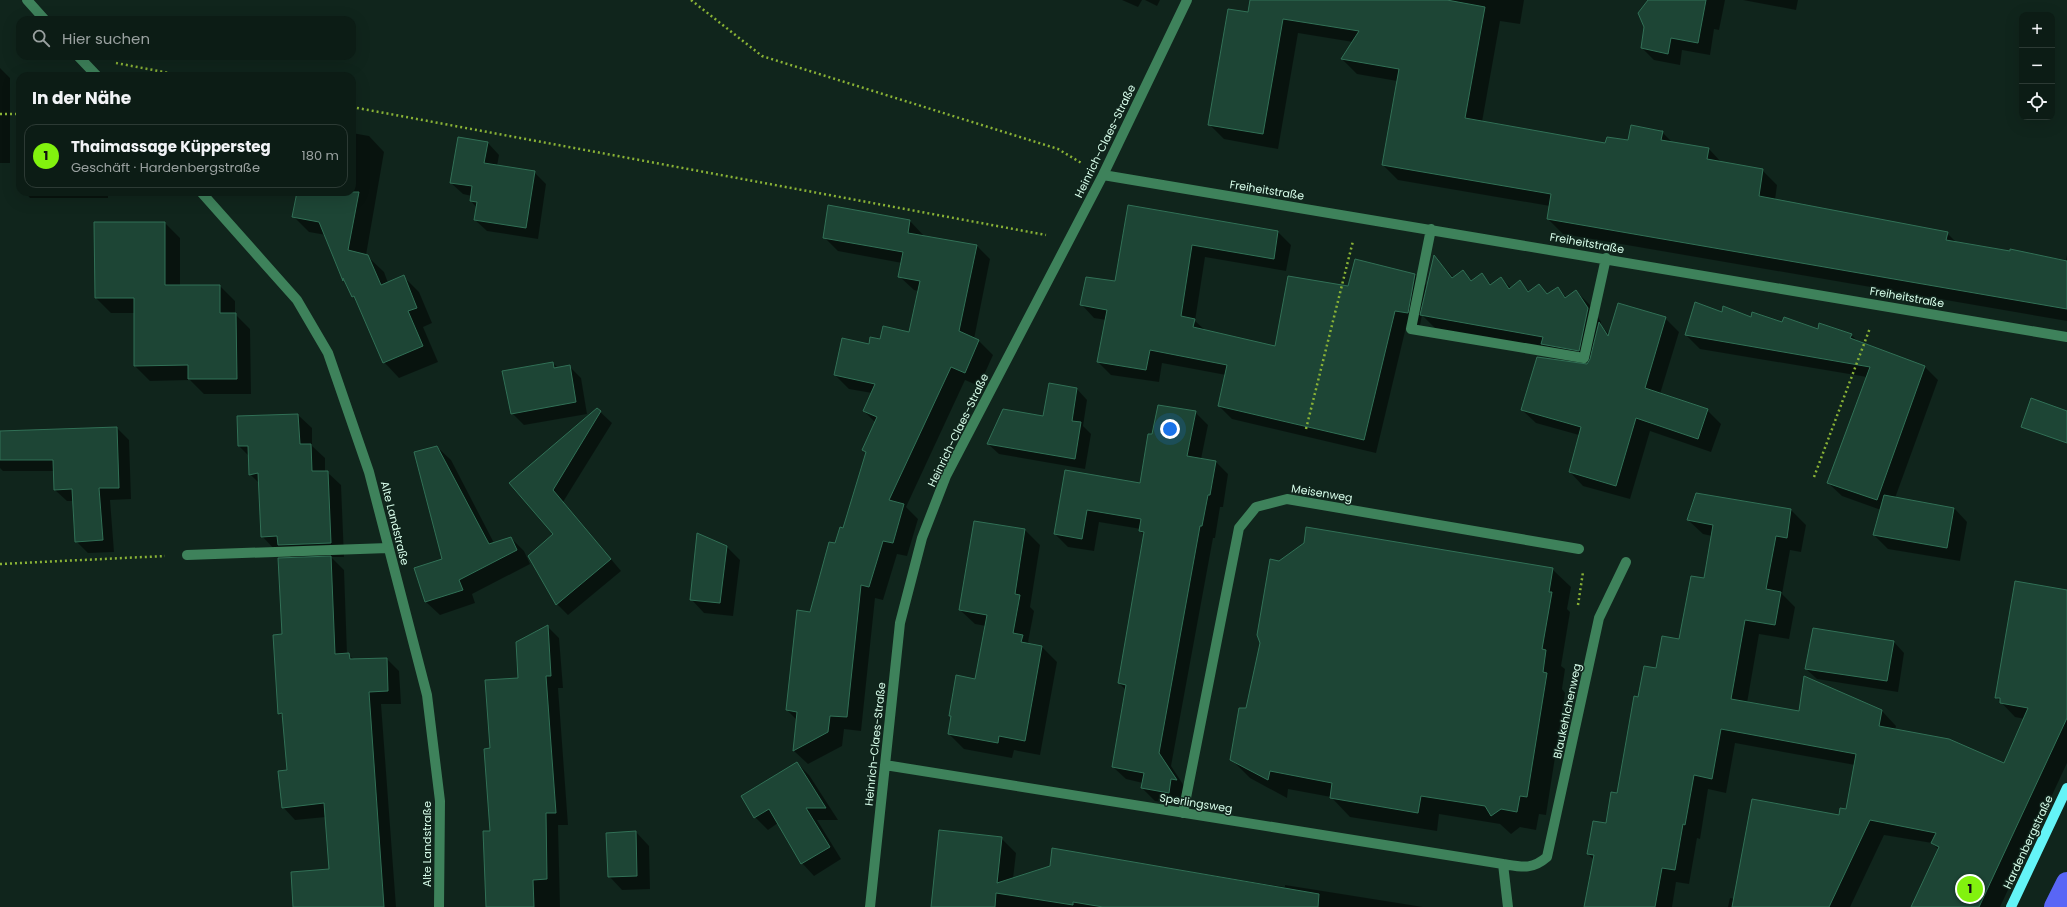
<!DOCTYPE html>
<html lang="de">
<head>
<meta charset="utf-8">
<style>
  body { margin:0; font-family:Poppins,sans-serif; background:#15251e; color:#f1f3f6 }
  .controls { position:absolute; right:12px; top:12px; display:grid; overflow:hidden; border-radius:8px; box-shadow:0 4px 16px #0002 }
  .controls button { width:36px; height:36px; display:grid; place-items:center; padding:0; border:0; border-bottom:1px solid #2c3a34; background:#0c1c15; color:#f1f3f6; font:20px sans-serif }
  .you { position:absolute; left:1170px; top:429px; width:14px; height:14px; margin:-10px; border:3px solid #fff; border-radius:50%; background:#1a73e8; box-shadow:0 0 0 6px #1a73e833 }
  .badge { display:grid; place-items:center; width:26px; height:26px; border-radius:50%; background:#82f20e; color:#111; font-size:13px; font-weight:700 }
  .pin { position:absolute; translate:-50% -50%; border:2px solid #fff; box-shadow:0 1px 4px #0006 }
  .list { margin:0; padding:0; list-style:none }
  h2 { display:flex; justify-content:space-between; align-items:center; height:52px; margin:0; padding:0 16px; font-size:17px }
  h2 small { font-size:13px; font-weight:400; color:#9aa1a0 }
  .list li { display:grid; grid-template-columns:26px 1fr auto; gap:12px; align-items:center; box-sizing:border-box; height:64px; margin:0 8px 8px; padding:0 8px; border:1px solid #2c3a34; border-radius:12px }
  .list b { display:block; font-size:15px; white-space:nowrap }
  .list p { margin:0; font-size:13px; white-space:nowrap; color:#9aa1a0 }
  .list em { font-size:13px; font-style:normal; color:#9aa1a0 }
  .icon { flex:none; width:22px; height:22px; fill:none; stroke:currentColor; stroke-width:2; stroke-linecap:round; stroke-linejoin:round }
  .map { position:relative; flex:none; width:2067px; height:907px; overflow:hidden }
  .search { position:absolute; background:#0c1c15; box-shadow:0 4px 16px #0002; left:16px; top:16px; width:340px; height:44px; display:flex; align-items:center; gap:10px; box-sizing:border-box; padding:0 14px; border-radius:12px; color:#9aa1a0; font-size:15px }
  .panel { position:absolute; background:#0c1c15; box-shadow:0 4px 16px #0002; left:16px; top:72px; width:340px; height:124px; border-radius:12px }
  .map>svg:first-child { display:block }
  .shadow { fill:#0007 }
  .building { fill:#1d4535; stroke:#317056 }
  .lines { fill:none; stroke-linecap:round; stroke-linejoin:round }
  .path { stroke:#89b236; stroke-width:2.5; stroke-dasharray:2 3; stroke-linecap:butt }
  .minor { stroke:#3e825b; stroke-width:10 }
  .major { stroke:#64f4f7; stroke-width:10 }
  .highway { stroke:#5966f6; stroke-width:22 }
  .labels { text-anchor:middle; stroke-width:3; stroke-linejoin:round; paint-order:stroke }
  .street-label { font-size:11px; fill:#d7fdea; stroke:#10251c }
</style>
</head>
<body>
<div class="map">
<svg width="2067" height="907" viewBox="0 0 2067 907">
  <rect width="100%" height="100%" fill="#10251c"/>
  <!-- shadow -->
  <path class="shadow" d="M1122,0H1142L1138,7Z
    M1145,0H1160L1157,6Z
    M1251,0H1524L1520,24L1500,21L1482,122L1606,145L1629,142L1662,132L1673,143L1709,149L1722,163L1762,170L1777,185L1775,200L1947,233L1956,242L2066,260L2067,255V321L1563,234L1548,219L1550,206L1398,180L1383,165L1397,81L1357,74L1342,59L1353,42L1298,33L1278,149L1224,139L1209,124L1249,13Z
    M1650,0H1725L1719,30L1714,29L1710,55L1682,50L1680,65L1654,60L1642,48Z
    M1743,0H1798L1796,10Z
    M0,68L10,78V163H0Z
    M352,133L369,136L384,152L366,255L384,272L388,283L404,277L419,292L432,323L423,327L438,362L399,378L384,362L356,300L344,280L326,235L309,232L293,216L298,192H352Z
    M488,143L499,155L497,166L534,172L546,184L538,239L487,231L475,220L477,208L471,201L472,196L463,194L451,183Z
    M17,152H20V187L17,184Z
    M25,192H108V198H30Z
    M1129,206L1278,232L1291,245L1286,271L1205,257L1195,321L1206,331L1276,347L1349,287L1356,260L1415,274L1428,287L1435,257L1454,278L1463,271L1473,282L1482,275L1492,285L1501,278L1511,288L1520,282L1530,292L1539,285L1548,295L1557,288L1567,298L1576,291L1590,305L1601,322V326L1610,335L1665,318L1679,332L1660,394L1707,410L1721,424L1711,452L1650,431L1630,499L1583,486L1570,472L1579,435L1536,423L1522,410L1589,363L1555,357L1435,328L1422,315L1420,325L1407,323L1376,453L1232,419L1219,406L1226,375L1162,363L1159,382L1111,375L1098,362L1106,320L1094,318L1082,305L1116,283Z
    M910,221L924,236L977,246L990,259L974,339L979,341L993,355L979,386L965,380L906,507L918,519L907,556L897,554L883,600L875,598L861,731L844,729L842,746L808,764L794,751L798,721L787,710L810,613L836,545L844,530L867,454L863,449L875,422L864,411L872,393L849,389L835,375L870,345L910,333L918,291L914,290L900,277L902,263L838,251L824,237Z
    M95,223H165L180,238V286H220L235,301V314L250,329L251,394H204L190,380L150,381L135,366V313H111L96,298Z
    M1722,313L1851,335L1859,342L1925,367L1938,380L1895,498L1954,508L1967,522L1960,561L1888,549L1874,535L1881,510L1842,496L1828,483L1867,377L1700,349L1686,335Z
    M553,363L558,368L570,367L581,378L587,414L524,425L512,413Z
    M1077,389L1087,400L1083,426L1091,434L1085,469L999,454L988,444L1044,417Z
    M597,409L612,423L563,502L621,571L568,615L557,604L529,557L554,534L510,483Z
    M1195,412L1208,425L1201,459L1216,462L1228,474L1223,507H1220L1215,538H1213L1171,766L1188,792L1181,805L1155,801L1142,788L1143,783L1126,779L1113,767L1126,690L1119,683L1145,536L1140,531L1141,529L1099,522L1094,551L1068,547L1055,534L1066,471L1141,484L1153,435Z
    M298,415L312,428V446L325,458V472H327L341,485L344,557H331L344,570L347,654L355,660L387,659L399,671L401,704H381L396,907H295L330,870L326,817L295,820L283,807L288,771L283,717L279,713L283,635L293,559L283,549L275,550L262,536L260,484L250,474L249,456L239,446L238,417Z
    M117,428L129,440L131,499L110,500L114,552L88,553L76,541L74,501H67L55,490V471H3L0,468V432Z
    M437,447L451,460L494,543L511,538L524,551L530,564L472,594L475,603L440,615L426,602L415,568L443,560Z
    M1696,494L1791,510L1806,525L1801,552L1790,550L1782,594L1795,607L1789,639L1759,634L1747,703L1799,713L1882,711L1896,726L1895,730L2004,764L2025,719L2015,717L1996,697L2067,591V763L2000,907H1912L1939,850L1932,843L1884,835L1850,907H1728L1730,898L1735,899L1847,810L1855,765L1735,743L1726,793L1708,789L1700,839L1697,838L1689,884L1676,882L1672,907H1586L1594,860L1588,854L1606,824L1618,794L1639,699L1657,669L1680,640L1704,579L1712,536L1703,534L1688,520Z
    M1025,530L1040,545L1030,607L1034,611L1028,642L1031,645L1042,647L1057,662L1040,755L1014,750L1012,758L964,749L949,734L952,717L950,715L976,680L986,626L975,624L960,610Z
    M726,546L740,560L733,616L704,613L691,599Z
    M1279,562L1552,569L1571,587L1567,609L1570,612L1561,666L1565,669L1562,689L1565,693L1546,815L1539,814L1536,830L1520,827L1511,834L1500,824L1439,814L1437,831L1350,817L1331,797L1288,789L1287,798L1250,778L1231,759L1247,710Z
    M547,626L559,638L563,688H558L568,825H558L560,907H486L492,832L491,749L519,679Z
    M1894,642L1904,653L1898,692L1817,679L1806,669Z
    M797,763L809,775L838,820H817L841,859L814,876L802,863L778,823L768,830L755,817Z
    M636,832L649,846L650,889L622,890L609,876Z
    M1001,838L1016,853L1013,879L1051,867L1053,849L1271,885L1285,887V885L1423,907H932Z"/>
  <!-- building -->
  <path class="building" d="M1250,0H1447L1485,7L1465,118L1605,143L1607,137L1628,140L1631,125L1661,131H1663L1661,140L1709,148L1707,159L1763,169L1759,196L1948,232L1946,240L2010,251V249L2067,261V309L1547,219L1551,194L1382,165L1399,69L1341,59L1359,31L1283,19L1263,134L1208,125L1228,9L1248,12Z
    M1648,0H1706L1698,43L1671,38L1668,54L1641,48L1644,27L1638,13Z
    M458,137L488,142L484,163L535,171L526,228L474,220L477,202L470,201L472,186L450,183Z
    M297,192H359L348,250L368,255L381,285L404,275L417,308L408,311L423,346L383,363L354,296L352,297L343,278V281L319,222L292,217Z
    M828,205L910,220L908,233L977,245L959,331L979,340L965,373L951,367L889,500L904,504L893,543L883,541L869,587L861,585L847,717L830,716L828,732L793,751L797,712L786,710L797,610L810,612L829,542L835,543L840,527L843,528L866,452L862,450L877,417L863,411L875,384L834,375L842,338L869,344L870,337L880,339L883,326L909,332L920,281L898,277L903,252L823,238Z
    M1128,205L1278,231L1274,259L1192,245L1181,316L1195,319L1193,327L1275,346L1288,276L1348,286L1355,259L1415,274L1408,313L1395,311L1364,440L1218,406L1227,365L1150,350L1146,370L1097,362L1107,310L1080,305L1086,277L1115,281Z
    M94,222H165V285H220V313H236L237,379H188V365L134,366V298H95Z
    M1434,255L1452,278L1463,270L1471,281L1482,273L1490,285L1501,277L1509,289L1520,280L1528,292L1539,284L1547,294L1558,287L1565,298L1576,290L1588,308L1579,351L1541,344L1543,337L1420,315Z
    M1695,302L1722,312L1723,306L1751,317L1752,312L1782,322L1784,317L1818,329L1819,323L1852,334L1850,338L1925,366L1877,500L1827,483L1870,367L1685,335Z
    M1618,303L1666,317L1645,388L1708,409L1698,439L1636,418L1616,486L1569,472L1581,427L1521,410L1537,357L1587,364L1590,359L1599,322L1608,336Z
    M553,362L554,368L570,365L576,402L511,414L502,371Z
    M1049,383L1077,388L1072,421L1081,422L1075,459L987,444L1003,409L1043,416Z
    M2031,398L2067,411V443L2021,427Z
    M1158,405L1196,411L1187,456L1216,461L1210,495H1208L1202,526H1200L1159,753L1177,780L1171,779L1169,793L1141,788L1144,773L1112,767L1126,685L1118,683L1144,532L1139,531L1141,519L1087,510L1082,539L1054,534L1065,470L1140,483L1148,434H1152Z
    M597,408L601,411L553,490L611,559L556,605L528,556L553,534L509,483Z
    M298,414L300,444H311L312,471H328L331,543L278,545L277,536L261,537L258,473L249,475L248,446H238L237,416Z
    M117,427L119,488H99L103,540L75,542L72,489L54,490L53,460H0V431Z
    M437,446L489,544L511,537L517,550L459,580L463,590L425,602L414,568L442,559L414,452Z
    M1696,493L1791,509L1787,538L1776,536L1766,589L1781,592L1775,625L1745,620L1731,699L1799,711L1804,676L1882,710L1879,726L1949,739L2004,763L2028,708L2000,703V698H1995L2015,581L2067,590V718L1979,907H1911L1939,847L1931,843L1936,833L1870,820L1829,907H1732L1752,799L1839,815L1840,808L1846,809L1856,754L1721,729L1712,779L1694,775L1685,825L1683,824L1675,870L1662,868L1655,907H1584L1594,855L1587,854L1593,821L1606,823L1611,792L1617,793L1634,696L1638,697L1644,666L1656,668L1662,636L1679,639L1691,576L1704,578L1713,525L1687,520Z
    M1884,495L1954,508L1947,548L1873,535Z
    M974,521L1025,529L1015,594L1020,595L1013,633L1023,635L1021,642L1042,646L1025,741L999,736L998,743L948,734L951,716H949L956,675L975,679L987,615L959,610Z
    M1306,527L1553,568L1549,592H1552L1542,649L1546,650L1543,672L1547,673L1527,797L1520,796L1517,812L1501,809L1491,816L1485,806L1421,796L1418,813L1330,798L1332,783L1270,771L1268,780L1230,760L1239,708H1246L1260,643L1257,635L1270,559L1279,561L1304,543Z
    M697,533L727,546L720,603L690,600Z
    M331,556L335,654L349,653L350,659L387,658L388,691L369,692L384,907H293L291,872L329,869L324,803L282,808L278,771L287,770L282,713L278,714L273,635L282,634L278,558Z
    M548,625L551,676H546L556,813H546L547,879L533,880L534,907H486L483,831H490L484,749L490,748L485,680L518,678L516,642Z
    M1813,628L1894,641L1887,681L1805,669Z
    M797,762L826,808H806L830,847L801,864L769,809L754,818L741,796Z
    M939,830L1002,837L997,883L1050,866L1052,848L1319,894L1318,907H1103L1073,902V905L996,893L995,907H931Z
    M636,831L637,876L608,877L606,833Z"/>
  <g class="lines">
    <!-- path -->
    <path class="path" d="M691,0L762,56L1058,149L1083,164
      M116,63L185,76
      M352,107L1046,235
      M0,114H20
      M1306,429L1353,241
      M1814,477L1870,328
      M0,564L165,556
      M1578,605L1583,572"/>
    <!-- minor -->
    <path class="minor" d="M27,0L45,20
      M78,56L97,76
      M1103,175L2067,337
      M201,192L297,300L328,353L369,472L427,695L440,801L439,907
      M1431,229L1411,329L1584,358L1606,258
      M187,555L388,548
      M885,765L1503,864L1508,907
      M1183,813L1239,528L1256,507L1287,499L1579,549
      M1503,864C1522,867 1532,870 1547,857L1599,618L1626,562
      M870,907L900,623L922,538L946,476L1103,175L1187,0"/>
    <!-- major -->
    <path class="major" d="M2011,907L2067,788"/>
    <!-- highway -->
    <path class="highway" d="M2055,907L2067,883"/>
  </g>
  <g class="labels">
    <!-- street labels -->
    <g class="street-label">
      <text transform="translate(1105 141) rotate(-64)" y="4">Heinrich-Claes-Straße</text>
      <text transform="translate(1267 190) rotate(9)" y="4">Freiheitstraße</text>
      <text transform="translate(1587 243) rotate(10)" y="4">Freiheitstraße</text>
      <text transform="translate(1907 297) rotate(10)" y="4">Freiheitstraße</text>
      <text transform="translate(958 430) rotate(-64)" y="4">Heinrich-Claes-Straße</text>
      <text transform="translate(1322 493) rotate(9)" y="4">Meisenweg</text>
      <text transform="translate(395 523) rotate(76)" y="4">Alte Landstraße</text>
      <text transform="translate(1567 711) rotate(-78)" y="4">Blaukehlchenweg</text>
      <text transform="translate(875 744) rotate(-84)" y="4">Heinrich-Claes-Straße</text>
      <text transform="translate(1196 803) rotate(9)" y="4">Sperlingsweg</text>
      <text transform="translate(2028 842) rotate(-65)" y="4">Hardenbergstraße</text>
      <text transform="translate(427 844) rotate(-90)" y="4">Alte Landstraße</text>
    </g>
  </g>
</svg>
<div class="controls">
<button>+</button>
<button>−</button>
<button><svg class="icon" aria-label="locate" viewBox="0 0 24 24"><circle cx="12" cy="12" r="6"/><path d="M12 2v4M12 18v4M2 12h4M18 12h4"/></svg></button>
</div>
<div class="you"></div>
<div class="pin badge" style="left:1970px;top:889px">1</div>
<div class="search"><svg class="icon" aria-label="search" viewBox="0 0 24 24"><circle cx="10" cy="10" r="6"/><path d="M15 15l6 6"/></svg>Hier suchen</div>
<section class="panel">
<h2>In der Nähe<small></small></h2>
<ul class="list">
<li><span class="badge">1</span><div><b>Thaimassage Küppersteg</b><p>Geschäft · Hardenbergstraße</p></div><em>180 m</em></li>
</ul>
</section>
</div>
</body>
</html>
